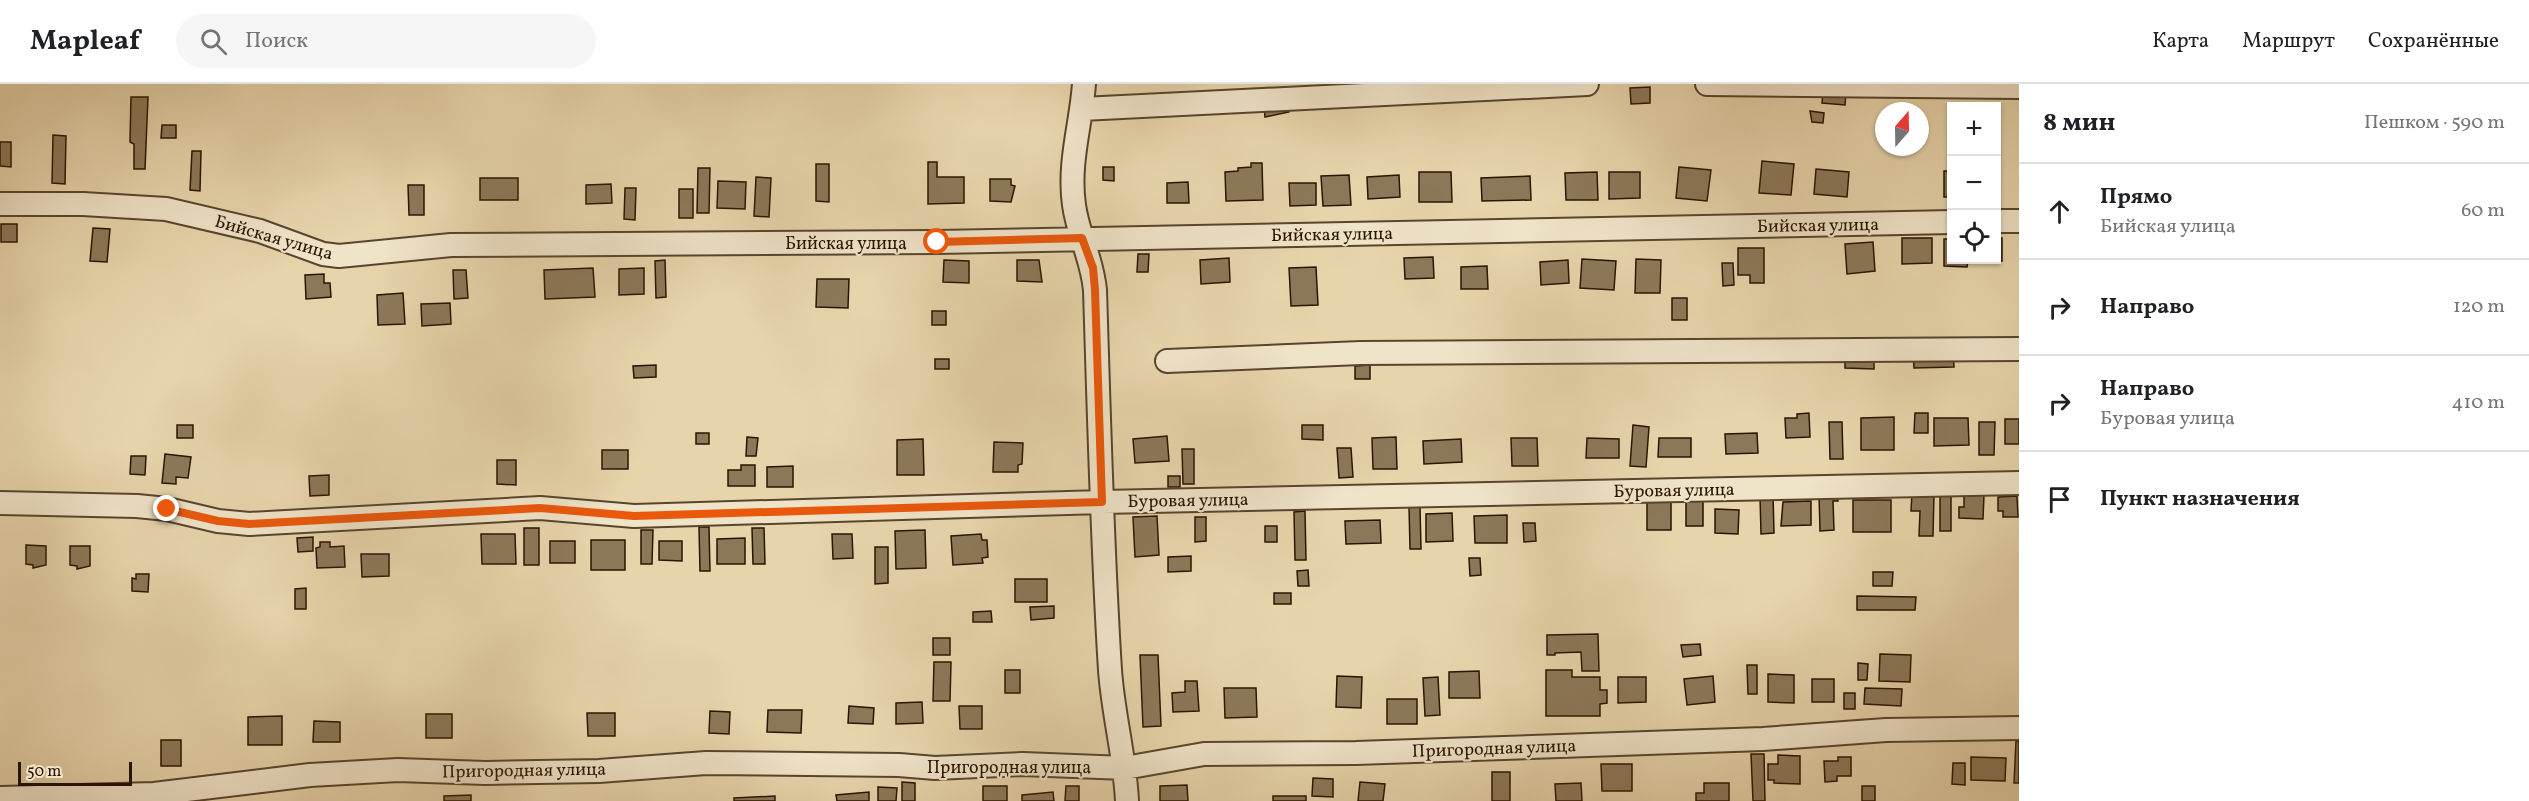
<!DOCTYPE html>
<html lang="ru">
<head>
<meta charset="utf-8">
<style>
  body { margin:0; font-family:Vollkorn,serif; background:#f6f6f6; color:#202124 }
  .controls { position:absolute; right:18px; top:18px; display:grid; overflow:hidden; border-radius:0px; box-shadow:0 2px 4px #0004 }
  .controls button { width:54px; height:54px; display:grid; place-items:center; padding:0; border:0; border-bottom:2px solid #e0e0e0; background:#fff; color:#202124; font:30px sans-serif }
  .compass { position:absolute; left:1875px; top:18px; width:54px; height:54px; border-radius:50%; background:#fff; box-shadow:0 2px 4px #0004; rotate:20deg }
  .scale { position:absolute; left:18px; bottom:15px; width:114px; box-sizing:border-box; padding-left:6px; border:3px solid #291501; border-top:0; font-size:16px; line-height:21px; white-space:nowrap; color:#291501; -webkit-text-stroke:4px #efe3c8; paint-order:stroke }
  .stop { position:absolute; width:18px; height:18px; margin:-14px; border:4px solid #ea580c; border-radius:50%; background:#fff }
  .stop.end { background:#ea580c; border-color:#fff; box-shadow:0 2px 6px #0008 }
  .list { margin:0; padding:0; list-style:none }
  h2 { display:flex; justify-content:space-between; align-items:center; height:78px; margin:0; padding:0 24px; font-size:26px }
  h2 small { font-size:20px; font-weight:400; color:#757577 }
  .list li { display:grid; grid-template-columns:39px 1fr auto; gap:18px; align-items:center; box-sizing:border-box; height:96px; padding:0 24px; border-top:2px solid #e0e0e0 }
  .list b { display:block; font-size:22px; white-space:nowrap }
  .list p { margin:0; font-size:20px; white-space:nowrap; color:#757577 }
  .list em { font-size:20px; font-style:normal; color:#757577 }
  .icon { flex:none; width:33px; height:33px; fill:none; stroke:currentColor; stroke-width:2; stroke-linecap:round; stroke-linejoin:round }
  .map { position:relative; flex:none; width:2019px; height:717px; overflow:hidden }
  header { display:flex; align-items:center; gap:36px; box-sizing:border-box; height:84px; padding:0 30px; background:#fff; border-bottom:2px solid #e0e0e0 }
  header strong { font-size:28px }
  nav { display:flex; gap:33px; margin-inline-start:auto; font-size:21px }
  .search { width:420px; height:54px; background:#f6f6f6; display:flex; align-items:center; gap:15px; box-sizing:border-box; padding:0 21px; border-radius:33px; color:#757577; font-size:22px }
  main { display:flex }
  aside { flex:1; background:#fff }
  .map>svg:first-child { display:block }
  .building { fill:#8c7859; stroke:#291501; stroke-width:1.5 }
  .lines { fill:none; stroke-linecap:round; stroke-linejoin:round }
  .minor-casing { stroke:#58452c; stroke-width:26 }
  .minor { stroke:#efe3c8; stroke-width:22 }
  .route { stroke:#ea580c; stroke-width:8 }
  .labels { text-anchor:middle; stroke-width:4.5; stroke-linejoin:round; paint-order:stroke }
  .street-label { font-size:18px; fill:#291501; stroke:#efe3c8 }
</style>
</head>
<body>
<header>
<strong>Mapleaf</strong>
<div class="search"><svg class="icon" aria-label="search" viewBox="0 0 24 24"><circle cx="10" cy="10" r="6"/><path d="M15 15l6 6"/></svg>Поиск</div>
<nav><a>Карта</a><a>Маршрут</a><a>Сохранённые</a></nav>
</header>
<main>
<div class="map">
<svg width="2019" height="717" viewBox="0 0 2019 717">
  <rect width="100%" height="100%" fill="#e7d4ab"/>
  <filter id="stains"><feTurbulence type="fractalNoise" baseFrequency=".00333" numOctaves="4"/><feColorMatrix values="0 0 0 0 .2 0 0 0 0 .09 0 0 0 0 .02 0 0 0 .5 -.17"/></filter>
  <radialGradient id="worn" r=".72"><stop offset=".6" stop-color="#630" stop-opacity="0"/><stop offset="1" stop-color="#630" stop-opacity=".3"/></radialGradient>
  <!-- building -->
  <path class="building" d="M1650,3V19L1631,20L1630,4Z
    M1823,7L1846,9L1845,21L1822,19Z
    M131,13H148L145,85H134V60L130,58Z
    M1288,18L1289,28L1265,33L1264,22Z
    M1810,27L1824,29L1823,39L1812,38Z
    M162,41H176V54H161Z
    M53,51L66,52L65,100L52,99Z
    M0,58H11V83L0,82Z
    M192,67H201L200,107L190,106Z
    M1762,77L1794,80L1791,111L1759,109Z
    M928,78H937V93H964V119L928,120Z
    M1251,79H1262L1263,116L1226,117L1225,88L1238,87V84L1251,83Z
    M816,80H829V118L816,117Z
    M1103,83H1114V97L1103,96Z
    M1679,83L1711,86L1707,117L1676,114Z
    M698,84H710L709,129H697Z
    M1816,85L1849,88L1847,113L1814,110Z
    M1944,87H1952V113H1944Z
    M1419,88H1451L1452,118H1419Z
    M1597,88L1598,116H1566L1565,89Z
    M1609,88H1640V114L1609,115Z
    M1349,91L1351,121L1323,122L1321,92Z
    M1399,91L1400,113L1368,115L1367,93Z
    M1530,92L1531,116L1482,117L1481,94Z
    M756,93L771,94L769,133L754,132Z
    M480,94H518V116H480Z
    M990,95H1011V101L1015,102L1011,118L990,117Z
    M718,97L746,98L745,125L717,124Z
    M1188,98L1189,119H1167V99Z
    M1289,99H1316V121L1290,122Z
    M611,100L612,119L586,120V101Z
    M408,101H424V131H409Z
    M625,104H636L635,136L624,135Z
    M679,105H693V134H679Z
    M1,140H17V158H1Z
    M93,144L110,145L107,178L90,177Z
    M1902,154H1932V179L1902,180Z
    M1996,154H2002V177H1980L1996,176Z
    M1944,155H1952V176H1968L1967,183L1944,182Z
    M1873,158L1875,187L1847,190L1845,160Z
    M1738,164H1764V199H1750V191H1738Z
    M1138,170H1149L1148,188H1137Z
    M1433,173L1434,194L1405,195L1404,174Z
    M1229,174L1230,198L1201,200L1200,176Z
    M1582,175L1616,177L1614,206L1580,204Z
    M1636,175L1661,176L1660,209H1635Z
    M665,176L666,213L656,214L655,177Z
    M944,176L969,177V199L943,198Z
    M1017,176H1039L1042,198L1017,197Z
    M1568,176L1569,199L1541,201L1540,178Z
    M1722,179H1733L1734,201L1723,202Z
    M1487,182L1488,205H1461V183Z
    M1316,183L1318,221L1291,222L1289,184Z
    M593,184L595,213L545,215L544,186Z
    M644,184V210L619,211V185Z
    M453,186H466L468,214L454,215Z
    M324,190V199H330L331,213L306,215L305,191Z
    M817,195H849L848,224L816,223Z
    M403,209L405,240L378,241L377,211Z
    M1672,214H1687V236H1672Z
    M450,219L451,240L422,242L421,220Z
    M932,227H946V241H932Z
    M1913,269H1953L1954,283L1914,284Z
    M1845,270L1874,271V285L1845,284Z
    M935,275H949V285H935Z
    M656,281V293L634,294L633,282Z
    M1370,281V295H1355V282Z
    M1809,329L1810,353L1786,354L1785,334H1797V330Z
    M1915,329H1928V349H1914Z
    M1894,333V366H1861V334Z
    M1934,334H1968L1969,361L1934,362Z
    M2005,335H2019V360H2005Z
    M1829,338H1842L1843,375H1830Z
    M1979,338H1995L1994,371H1979Z
    M177,341H193V354H177Z
    M1302,341H1323V356L1302,355Z
    M1633,341L1649,343L1646,383L1630,382Z
    M696,349H709V360H696Z
    M1757,349L1758,369L1726,370L1725,350Z
    M1167,352L1169,377L1135,379L1133,355Z
    M747,353L758,354L756,372H746Z
    M1396,353L1397,385H1373L1372,354Z
    M1511,354H1537L1538,382H1512Z
    M1587,354L1619,355V374H1586Z
    M1659,354H1691V373H1658Z
    M923,355L924,391H897V356Z
    M1461,355L1462,378L1424,380L1423,357Z
    M994,358L1023,359L1022,380L1018,381V388H993Z
    M1337,364H1351L1353,393L1339,394Z
    M1182,365H1194V400H1183Z
    M602,366H628V385H602Z
    M165,370L191,373L188,394L176,393V400L162,399Z
    M131,372H146L145,391L130,390Z
    M497,376H516V401L497,400Z
    M741,381H755V402H728V386H741Z
    M793,382V403H767V383Z
    M329,391V411L310,412L309,392Z
    M1168,392H1180V403H1168Z
    M1912,409L1934,410L1933,452H1919L1920,427H1911Z
    M1819,410H1837L1838,417H1833L1834,446L1820,447Z
    M1940,410H1951V447H1940Z
    M1773,411L1774,449L1761,450L1760,412Z
    M1964,411H1984L1983,435L1959,434V423H1964Z
    M2017,412L2018,433H2003V427H1998V413Z
    M1671,414V446H1647V415Z
    M1686,415H1703V442H1686Z
    M1853,416H1891V448H1853Z
    M1811,417V441L1781,442L1783,418Z
    M1409,422H1420L1421,465H1410Z
    M1715,425L1739,426L1738,450L1715,449Z
    M1305,427L1306,476H1295L1294,428Z
    M1452,429L1453,457L1426,458V430Z
    M1507,431V459H1475L1474,432Z
    M1157,432L1159,471L1135,473L1133,433Z
    M1195,433H1206V457L1195,458Z
    M1380,436L1381,459L1346,460L1345,437Z
    M1523,439H1535L1536,457L1524,458Z
    M1265,442H1277V458H1265Z
    M699,443H709L710,487H700Z
    M524,444H539V481H524Z
    M752,444H764L765,480H753Z
    M641,446H653L652,480H641Z
    M925,446L926,484L896,485L895,447Z
    M481,450H515L516,480H482Z
    M832,450H852L853,474L833,475Z
    M981,450L982,456H987L988,473L982,474L983,479L953,481L951,452Z
    M313,453V467L298,468L297,454Z
    M745,454V480H717V455Z
    M591,456H625V486H591Z
    M550,457H575V479H550Z
    M659,457H682V477L659,476Z
    M320,458H330V463L344,462L345,483L317,484L316,464L320,463Z
    M26,461L46,462V481L33,484V481L26,480Z
    M70,462H90V482L77,485V482L70,481Z
    M875,463H888V499L875,500Z
    M361,470H389V492L362,493Z
    M1191,472V487L1168,488V473Z
    M1469,474H1480L1481,491L1470,492Z
    M1308,486L1309,502H1298L1297,487Z
    M1873,488H1893L1892,502H1873Z
    M136,490H149L148,508L132,507V494L136,495Z
    M1015,495H1047V518H1015Z
    M306,504V525H295V505Z
    M1274,509H1291V520H1274Z
    M1857,512L1916,513L1915,526H1857Z
    M1054,522V534L1031,536L1030,523Z
    M991,527L992,538H973V528Z
    M1598,550L1599,587H1582L1581,568L1555,569V571H1547V551Z
    M933,554H950V571H933Z
    M1700,560L1701,571L1683,573L1681,561Z
    M1880,570L1911,571L1910,598L1879,597Z
    M1140,571H1158L1161,642L1143,643Z
    M934,578H951L950,617H933Z
    M1858,579L1868,580L1867,596H1858Z
    M1747,581H1757V610H1748Z
    M1005,586H1020V609H1005Z
    M1546,586H1572V593H1600V606H1607V619L1600,620V632H1546Z
    M1479,587L1480,614H1449V588Z
    M1768,590L1794,591V619L1768,618Z
    M1337,592L1362,593L1361,624L1336,623Z
    M1713,592L1715,618L1687,621L1684,595Z
    M1438,593L1440,631L1425,632L1423,594Z
    M1618,593H1646V618L1618,619Z
    M1812,595H1834V618H1812Z
    M1185,597H1197L1199,627L1173,628L1172,609L1185,608Z
    M1224,604H1256L1257,633L1225,634Z
    M1865,604L1902,605L1901,622L1864,620Z
    M1844,609H1855V625H1844Z
    M1387,615H1417V640H1387Z
    M922,618L923,639L896,640V619Z
    M849,622L874,624L873,640L848,639Z
    M959,622H982V645H960Z
    M768,626H802L801,649L767,648Z
    M710,627L730,628L729,650L709,649Z
    M587,629H615V652H588Z
    M426,630H452V654H426Z
    M282,632V661H248V633Z
    M314,637L340,638V658H313Z
    M161,656H181V682H161Z
    M2016,657H2019V699H2014Z
    M1751,670H1764L1765,717H1753Z
    M1778,671L1800,672V700L1774,699V696H1768V680H1778Z
    M1838,673H1851V692H1837V697L1825,698L1824,677H1838Z
    M1971,673L2006,674L2005,697L1971,696Z
    M1953,679H1965V701L1952,700Z
    M1601,680H1632V707H1602Z
    M1492,688H1510V717H1492Z
    M1313,694L1333,695V713L1312,712Z
    M902,698L915,699V717H902Z
    M1360,698L1385,700L1383,717H1358Z
    M1581,699L1582,717H1556L1555,700Z
    M1704,699H1729V717H1696V709H1704Z
    M1187,701L1188,717H1160V702Z
    M983,702H1007V717H983Z
    M1066,702H1079V717H1065Z
    M1862,702H1875V717H1862Z
    M878,703L897,704L896,717H878Z
    M869,708V717H837L836,711Z
    M1053,708L1054,717H1022V711Z
    M471,711V717H444V712Z
    M775,712V717H734V714Z
    M1273,712H1306V717H1273Z"/>
  <g class="lines">
    <!-- minor casing -->
    <g class="minor-casing">
      <path id="minor" d="M1084,0C1081,41 1068,79 1074,121C1078,151 1092,174 1095,206C1099,333 1102,459 1110,586C1113,630 1125,673 1127,717
        M1707,0L2019,3
        M1082,25L1587,0
        M0,120H83L166,125L260,147L323,170L339,172L451,161L937,158L1952,138
        M1996,137H2019
        M1167,277L1361,269L2019,265
        M0,419L137,422L167,425L218,437L249,440L540,424L634,432L1102,418L2019,399
        M0,714L154,710L310,691L398,686L485,689L599,687L706,679L899,681L935,684L1023,680L1125,684L1204,670L1356,669L1763,655L1886,646L2019,644"/>
    </g>
    <!-- minor -->
    <use href="#minor" class="minor"/>
  </g>
  <g class="lines">
    <!-- route -->
    <path class="route" d="M167,425L218,437L249,440L540,424L634,432L1102,418L1095,206L1093,184L1082,154L937,158"/>
  </g>
  <g class="labels">
    <!-- street labels -->
    <g class="street-label">
      <text transform="translate(1818 141) rotate(-1)" y="6">Бийская улица</text>
      <text transform="translate(1332 150) rotate(-1)" y="6">Бийская улица</text>
      <text transform="translate(274 153) rotate(16)" y="6">Бийская улица</text>
      <text x="846" y="165">Бийская улица</text>
      <text transform="translate(1674 406) rotate(-1)" y="6">Буровая улица</text>
      <text transform="translate(1188 416) rotate(-1)" y="6">Буровая улица</text>
      <text transform="translate(1494 664) rotate(-2)" y="6">Пригородная улица</text>
      <text x="1009" y="689">Пригородная улица</text>
      <text transform="translate(524 686) rotate(-1)" y="6">Пригородная улица</text>
    </g>
  </g>
  <rect width="100%" height="100%" filter="url(#stains)"/>
  <rect width="100%" height="100%" fill="url(#worn)"/>
</svg>
<div class="controls">
<button>+</button>
<button>−</button>
<button><svg class="icon" aria-label="locate" viewBox="0 0 24 24"><circle cx="12" cy="12" r="6"/><path d="M12 2v4M12 18v4M2 12h4M18 12h4"/></svg></button>
</div>
<svg class="compass" viewBox="-18 -18 36 36"><path d="M0-13l5 13h-10z" fill="#e53935"/><path d="M0 13l5-13h-10z" fill="#757577"/></svg>
<div class="scale">50 m</div>
<div class="stop" style="left:937px;top:158px"></div>
<div class="stop end" style="left:167px;top:425px"></div>
</div>
<aside>
<h2>8 мин<small>Пешком · 590 m</small></h2>
<ul class="list">
<li><svg class="icon" aria-label="ahead" viewBox="0 0 24 24"><path d="M12 20V5M6 11l6-6 6 6"/></svg><div><b>Прямо</b><p>Бийская улица</p></div><em>60 m</em></li>
<li><svg class="icon" aria-label="right" viewBox="0 0 24 24"><path d="M7 20v-9h11M14 6l5 5-5 5"/></svg><div><b>Направо</b></div><em>120 m</em></li>
<li><svg class="icon" aria-label="right" viewBox="0 0 24 24"><path d="M7 20v-9h11M14 6l5 5-5 5"/></svg><div><b>Направо</b><p>Буровая улица</p></div><em>410 m</em></li>
<li><svg class="icon" aria-label="arrive" viewBox="0 0 24 24"><path d="M6 21V4h12l-3 4 3 4H6"/></svg><div><b>Пункт назначения</b></div></li>
</ul>
</aside>
</main>
</body>
</html>
